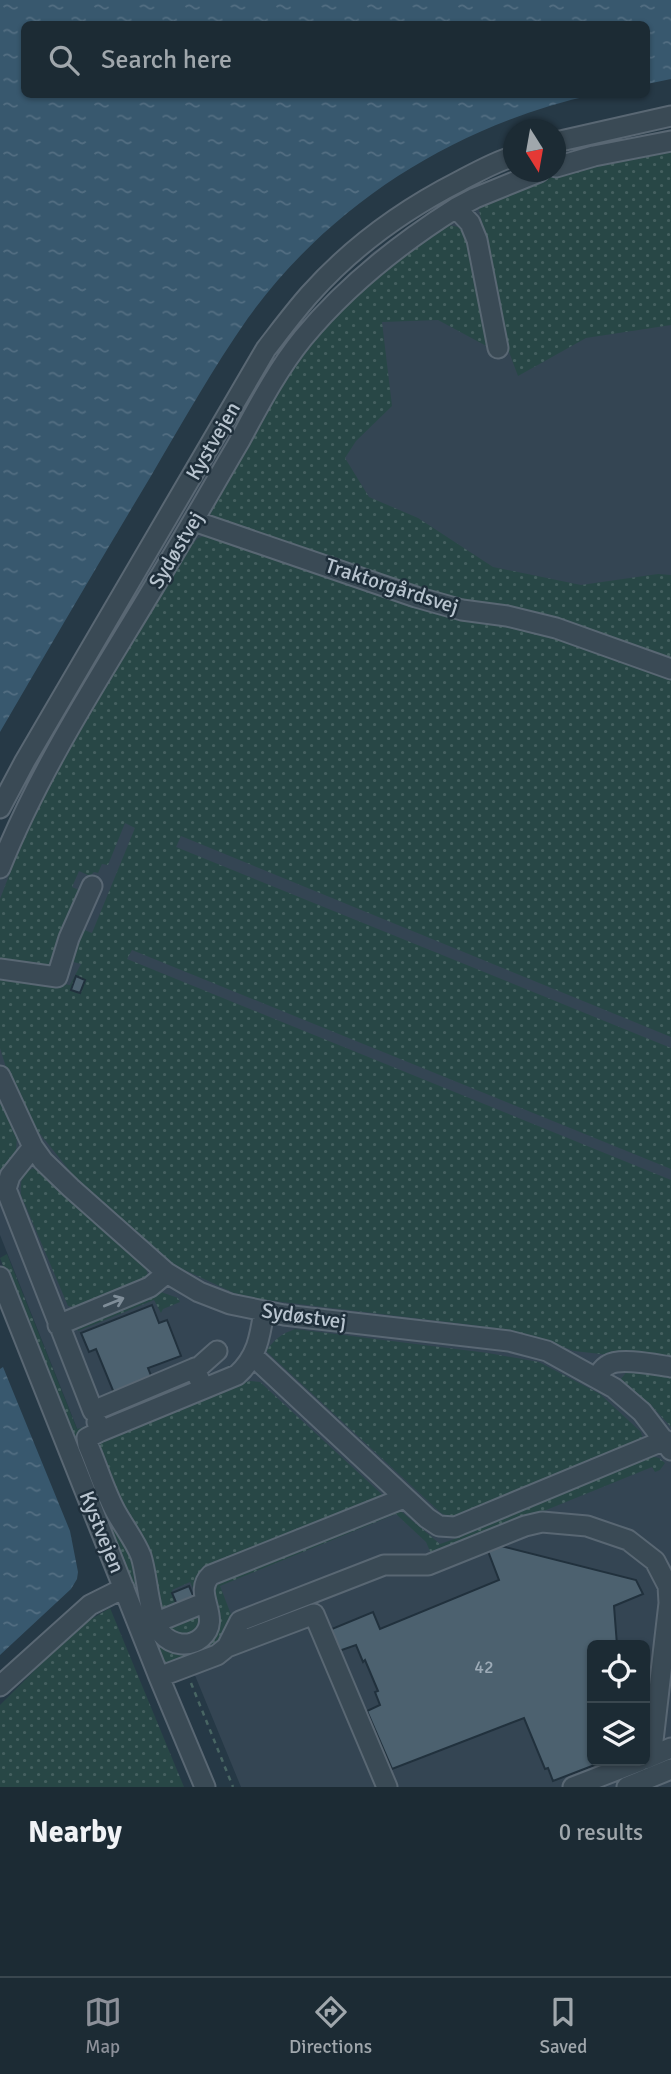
<!DOCTYPE html>
<html lang="en">
<head>
<meta charset="utf-8">
<style>
  body { margin:0; font-family:Signika,sans-serif; background:#25333c; color:#f1f3f6 }
  .controls { position:absolute; right:21px; bottom:21px; display:grid; overflow:hidden; border-radius:10px; box-shadow:0 2px 5px #0004 }
  .controls button { width:63px; height:63px; display:grid; place-items:center; padding:0; border:0; border-bottom:2px solid #3a474f; background:#1c2b34; color:#f1f3f6; font:35px sans-serif }
  .compass { position:absolute; left:503px; top:119px; width:63px; height:63px; border-radius:50%; background:#1c2b34; box-shadow:0 2px 5px #0004; rotate:169deg }
  .list { margin:0; padding:0; list-style:none }
  h2 { display:flex; justify-content:space-between; align-items:center; height:91px; margin:0; padding:0 28px; font-size:30px }
  h2 small { font-size:23px; font-weight:400; color:#a0a7ac }
  .icon { flex:none; width:38px; height:38px; fill:none; stroke:currentColor; stroke-width:2; stroke-linecap:round; stroke-linejoin:round }
  .map { position:relative; flex:none; width:671px; height:1787px; overflow:hidden }
  .search { position:absolute; background:#1c2b34; box-shadow:0 2px 5px #0004; left:21px; right:21px; top:21px; height:77px; display:flex; align-items:center; gap:18px; box-sizing:border-box; padding:0 24px; border-radius:10px; color:#a0a7ac; font-size:26px }
  .sheet { height:189px; background:#1c2b34 }
  nav { display:flex; justify-content:space-around; align-items:center; box-sizing:border-box; height:98px; border-top:2px solid #3a474f; background:#1c2b34; font-size:19px; color:#a0a7ac }
  nav a { display:grid; justify-items:center; gap:4px }
  nav .on { color:#8c9099 }
  .map>svg:first-child { display:block }
  .airport { fill:#344553; fill-rule:evenodd }
  .grass { fill:url(#grass-dots) }
  .water { fill:url(#water-ripples) }
  .building { fill:#4c616f; stroke:#21313d; stroke-width:2 }
  .lines { fill:none; stroke-linecap:round; stroke-linejoin:round }
  .minor-casing { stroke:#596773; stroke-width:23 }
  .path { stroke:#486563; stroke-width:2.5; stroke-dasharray:5 5; stroke-linecap:butt }
  .minor { stroke:#3a4a55; stroke-width:19 }
  .oneway { stroke:#7f8d98 }
  .labels { text-anchor:middle; stroke-width:5; stroke-linejoin:round; paint-order:stroke }
  .number-label { font-size:18px; fill:#9dabb7 }
  .street-label { font-size:21px; fill:#b8c4cf; stroke:#1f2f3b }
</style>
</head>
<body>
<div class="map">
<svg width="671" height="1787" viewBox="0 0 671 1787">
  <defs>
    <pattern id="grass-dots" width="8" height="8" patternUnits="userSpaceOnUse" patternTransform="scale(1.75)"><rect width="8" height="8" fill="#284746"/><path d="M2 2h.1M6 6h.1" fill="none" stroke="#456060" stroke-width="1.8" stroke-linecap="round"/></pattern>
    <pattern id="water-ripples" width="26" height="14" patternUnits="userSpaceOnUse" patternTransform="scale(1.75)"><rect width="26" height="14" fill="#38586e"/><path d="M2 4q2-2 4 0t4 0M15 11q2-2 4 0t4 0" fill="none" stroke="#536e82"/></pattern>
  </defs>
  <rect width="100%" height="100%" fill="#263946"/>
  <!-- airport -->
  <path class="airport" d="M671,129V1787H241L187,1656L123,1544L0,1235V844L14,808L55,731L263,377L304,321L373,252L448,202L513,170L556,172V155ZM592,1645H645V1761H592Z"/>
  <!-- grass -->
  <path class="grass" d="M671,149V325L586,338L518,376L506,344L501,304L478,206C539,175 604,163 671,149Z
    M444,224L463,228L492,349L438,320L382,322L392,406L356,441L345,458L369,497L418,518L493,567L581,585L658,574L671,575V663L450,601L213,520L208,508C250,436 292,349 356,293C383,269 415,247 444,224Z
    M209,535L551,634L671,676V1037L181,836L176,847L671,1048V1169L132,950L127,959L671,1180V1362L574,1351L538,1337L505,1329L257,1299L234,1293L176,1266L73,1175L33,1125L9,1077L0,1048V974L70,985L81,964L66,960L79,928L92,933L135,828L125,823L108,865L102,864L98,873L94,872L90,876L79,871L72,887L81,891L55,971L0,964V899L30,821L59,765L181,557L198,538Z
    M0,1103L17,1136L16,1151L11,1157L0,1186Z
    M35,1168L146,1268L148,1276L145,1281L79,1308L68,1306L21,1195C20,1183 21,1171 35,1168Z
    M7,1254L77,1429L96,1423L83,1434L139,1556L160,1635L204,1641L209,1585L397,1508L440,1544L463,1536L460,1532L648,1455L659,1458L665,1463L660,1470L655,1472L652,1467L438,1554L433,1558L426,1542L396,1514L220,1586L232,1617L222,1641L165,1664L161,1661L0,1258Z
    M161,1292L178,1298L180,1302L163,1309L161,1313L154,1300L78,1331L77,1328L79,1326L153,1294Z
    M295,1329L488,1353L539,1362L600,1394L641,1432L643,1441L455,1520L441,1513L266,1351C275,1339 281,1334 295,1329Z
    M628,1370L671,1371V1427L651,1405L621,1379Z
    M250,1381L260,1382L387,1499L195,1592L190,1582L172,1590L180,1609L160,1616L91,1444L234,1385Z
    M110,1608L184,1787H0V1705L78,1627Z
    M199,1612L205,1625L181,1640L164,1624Z"/>
  <!-- water -->
  <path class="water" d="M0,0H671V79L647,84L646,24H24V94L592,95C456,125 330,204 248,318C213,368 182,423 151,476C100,561 50,646 0,732Z
    M3,1367L70,1531L78,1572L77,1579L71,1589L0,1655V1369Z"/>
  <!-- building -->
  <path class="building" d="M76,976L85,980L80,993L71,990Z
    M152,1305L159,1323L167,1320L181,1356L148,1368L152,1378L114,1393L96,1349L89,1352L81,1333Z
    M501,1546L636,1580L643,1594L614,1606L617,1645H592V1761H605L553,1781L548,1768L545,1769L524,1718L392,1769L367,1711L380,1705L375,1692L378,1691L365,1660L363,1662L356,1645L336,1652L327,1631L373,1612L380,1629L499,1580L488,1551Z
    M189,1586L195,1600L178,1607L172,1593Z"/>
  <g class="lines">
    <!-- minor casing -->
    <g class="minor-casing">
      <path id="minor" d="M556,142L671,116
        M556,167L594,156L671,141
        M456,208L475,198L539,172
        M194,521L416,597L462,610L507,616L556,628L671,669
        M0,808L25,761L266,349C280,331 294,312 310,294C352,247 403,210 460,181C477,172 495,162 514,156
        M0,868C41,766 102,674 158,580C186,534 212,488 239,442C258,407 277,370 303,338C346,286 399,244 456,208L470,223L477,240L498,348
        M0,969L57,977L69,938L92,886
        M0,1076L33,1147L43,1161L71,1188L167,1273L199,1292L230,1304L284,1315L509,1341L547,1351L614,1388L642,1412L671,1450
        M33,1147L10,1176L6,1189L93,1411L195,1368L203,1389
        M0,1277L159,1677L205,1787
        M58,1325L150,1287L167,1273
        M253,1356L427,1518L439,1526L455,1527L665,1440
        M195,1368L199,1367L217,1351
        M596,1378C600,1373 603,1367 608,1365C620,1357 657,1365 671,1367
        M97,1422L101,1431L237,1375C257,1357 260,1337 264,1311
        M101,1431L87,1438L88,1445C98,1468 105,1493 117,1514C125,1528 135,1541 141,1556C148,1578 148,1616 162,1634C172,1645 189,1648 201,1638C224,1618 191,1594 211,1575L404,1498
        M157,1622L206,1602
        M159,1677L217,1655L227,1647
        M0,1686L90,1605L124,1588
        M645,1759L671,1748
        M387,1787L314,1614L227,1647L240,1621L384,1565H428L525,1526L542,1522L587,1526L628,1540L655,1561L668,1586L669,1603L653,1741L648,1757
        M573,1787L640,1761
        M627,1787L671,1769"/>
    </g>
    <!-- path -->
    <path class="path" d="M191,1683L233,1787"/>
    <!-- minor -->
    <use href="#minor" class="minor"/>
  </g>
  <!-- one-way arrows -->
  <defs><path id="oneway-shaft" d="M-6 0H5M1.5-3L5.5 0L1.5 3" fill="none" stroke-width="1.6" stroke-linecap="round" stroke-linejoin="round" transform="scale(1.75)"/></defs>
  <use class="oneway" href="#oneway-shaft" transform="translate(114 1302) rotate(-22)"/>
  <g class="labels">
    <!-- number labels -->
    <g class="number-label">
      <text x="484" y="1673">42</text>
    </g>
    <!-- street labels -->
    <g class="street-label">
      <text transform="translate(213 441) rotate(-60)" y="7">Kystvejen</text>
      <text transform="translate(176 550) rotate(-59)" y="7">Sydøstvej</text>
      <text transform="translate(392 586) rotate(18)" y="7">Traktorgårdsvej</text>
      <text transform="translate(304 1316) rotate(8)" y="7">Sydøstvej</text>
      <text transform="translate(102 1532) rotate(68)" y="7">Kystvejen</text>
    </g>
  </g>
</svg>
<div class="controls">
<button><svg class="icon" aria-label="locate" viewBox="0 0 24 24"><circle cx="12" cy="12" r="6"/><path d="M12 2v4M12 18v4M2 12h4M18 12h4"/></svg></button>
<button><svg class="icon" aria-label="layers" viewBox="0 0 24 24"><path d="M12 4l9 5-9 5-9-5zM3 14l9 5 9-5"/></svg></button>
</div>
<svg class="compass" viewBox="-18 -18 36 36"><path d="M0-13l5 13h-10z" fill="#e53935"/><path d="M0 13l5-13h-10z" fill="#a0a7ac"/></svg>
<div class="search"><svg class="icon" aria-label="search" viewBox="0 0 24 24"><circle cx="10" cy="10" r="6"/><path d="M15 15l6 6"/></svg>Search here</div>
</div>
<section class="sheet">
<h2>Nearby<small>0 results</small></h2>
<ul class="list">
</ul>
</section>
<nav>
<a class="on"><svg class="icon" aria-label="map" viewBox="0 0 24 24"><path d="M3 6l6-2 6 2 6-2v14l-6 2-6-2-6 2zM9 4v14M15 6v14"/></svg>Map</a>
<a><svg class="icon" aria-label="directions" viewBox="0 0 24 24"><path d="M12 3l9 9-9 9-9-9zM9 14v-3h6M13 9l2 2-2 2"/></svg>Directions</a>
<a><svg class="icon" aria-label="saved" viewBox="0 0 24 24"><path d="M7 4h10v16l-5-4-5 4z"/></svg>Saved</a>
</nav>
</body>
</html>
